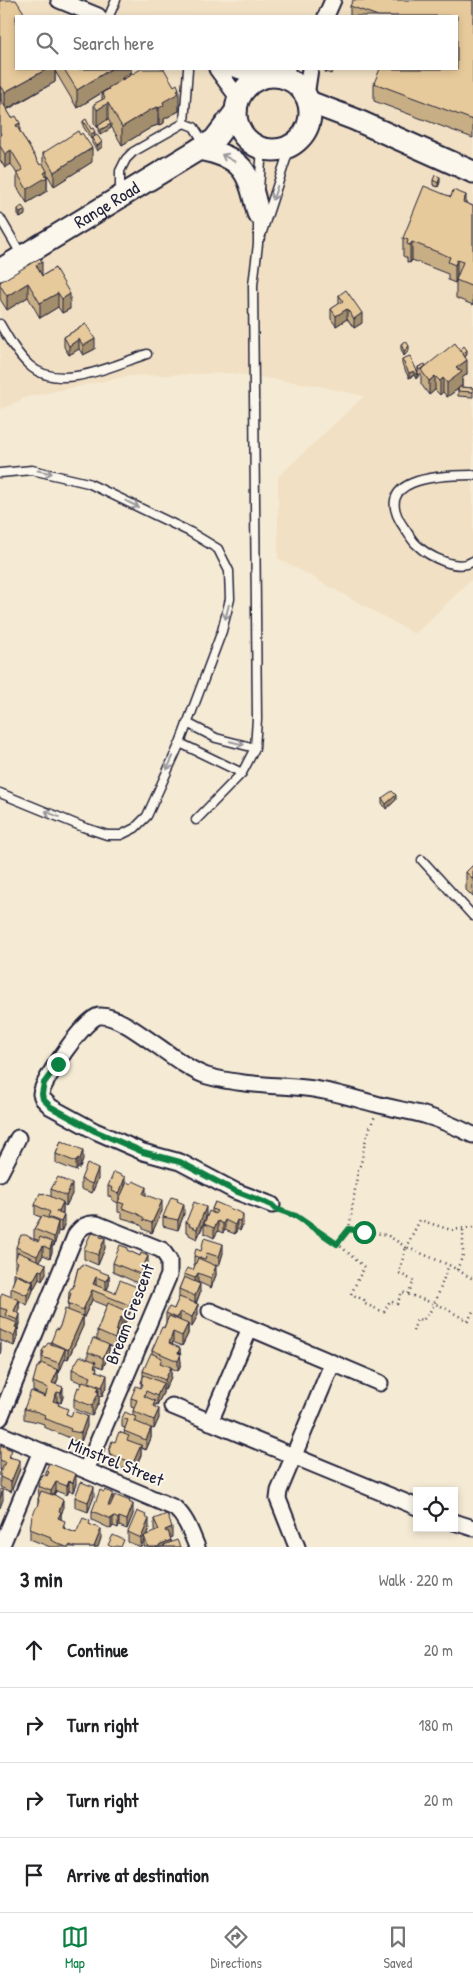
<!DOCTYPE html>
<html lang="en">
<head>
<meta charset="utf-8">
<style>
  body { margin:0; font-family:"Patrick Hand",sans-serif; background:#f2f2f2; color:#202124 }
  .controls { position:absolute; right:15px; bottom:15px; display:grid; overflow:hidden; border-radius:0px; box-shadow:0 2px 8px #0003 }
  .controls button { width:45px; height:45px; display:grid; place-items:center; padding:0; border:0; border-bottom:1px solid #e0e0e0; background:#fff; color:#202124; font:25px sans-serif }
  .stop { position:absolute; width:15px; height:15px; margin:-11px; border:4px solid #0b8043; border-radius:50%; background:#fff }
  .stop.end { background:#0b8043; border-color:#fff; box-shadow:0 1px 5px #0008 }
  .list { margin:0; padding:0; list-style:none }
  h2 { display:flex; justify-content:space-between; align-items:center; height:65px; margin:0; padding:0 20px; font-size:21px }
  h2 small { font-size:16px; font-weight:400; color:#757577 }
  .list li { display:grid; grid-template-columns:32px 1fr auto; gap:15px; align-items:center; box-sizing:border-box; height:75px; padding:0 20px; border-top:1px solid #e0e0e0 }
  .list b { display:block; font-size:19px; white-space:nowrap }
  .list em { font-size:16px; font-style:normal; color:#757577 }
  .icon { flex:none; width:28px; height:28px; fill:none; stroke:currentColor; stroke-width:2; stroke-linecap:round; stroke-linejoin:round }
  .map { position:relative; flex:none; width:473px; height:1547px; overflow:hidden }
  .search { position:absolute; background:#fff; box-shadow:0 2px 8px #0003; left:15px; right:15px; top:15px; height:55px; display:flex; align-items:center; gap:12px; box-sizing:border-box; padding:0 18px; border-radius:0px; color:#757577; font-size:19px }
  .sheet { height:365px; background:#fff }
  nav { display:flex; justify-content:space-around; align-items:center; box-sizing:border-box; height:70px; border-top:1px solid #e0e0e0; background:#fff; font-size:14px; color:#757577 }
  nav a { display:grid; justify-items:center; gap:2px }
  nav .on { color:#0b8043 }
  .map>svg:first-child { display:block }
  .built { fill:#f1e0c3; fill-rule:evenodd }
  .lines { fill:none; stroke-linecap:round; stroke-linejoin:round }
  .service-casing { stroke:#22223b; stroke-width:11 }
  .minor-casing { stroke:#22223b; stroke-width:19 }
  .secondary-casing { stroke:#22223b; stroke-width:25 }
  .path { stroke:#22223b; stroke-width:2.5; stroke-dasharray:1 4; stroke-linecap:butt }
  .service { stroke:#fbf7ec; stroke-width:8 }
  .minor { stroke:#fbf7ec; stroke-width:15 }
  .secondary { stroke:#fbf7ec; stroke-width:21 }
  .wall { fill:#c7ae85; stroke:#22223b }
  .shaded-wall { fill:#a28d6c; stroke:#22223b }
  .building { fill:#e7ca9b; stroke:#22223b }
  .oneway { stroke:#99979c }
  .route { stroke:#0b8043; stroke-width:6 }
  .labels { text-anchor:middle; stroke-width:4; stroke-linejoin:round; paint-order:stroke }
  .street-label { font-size:18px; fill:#22223b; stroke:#fbf7ec }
</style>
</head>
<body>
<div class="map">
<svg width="473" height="1547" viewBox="0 0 473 1547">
  <rect width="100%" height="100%" fill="#f5ead4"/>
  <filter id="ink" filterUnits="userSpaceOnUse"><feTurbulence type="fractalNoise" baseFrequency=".02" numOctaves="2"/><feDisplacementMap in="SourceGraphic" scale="10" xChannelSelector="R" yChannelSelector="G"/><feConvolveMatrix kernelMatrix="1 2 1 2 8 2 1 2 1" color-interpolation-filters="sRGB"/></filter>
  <g filter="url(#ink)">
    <!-- built -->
    <path class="built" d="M0,0H473V578L415,634L278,558V477L364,396L314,385L231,373L128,376L27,397L2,409L0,407ZM16,16H457V69H16Z"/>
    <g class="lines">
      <!-- service casing -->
      <g class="service-casing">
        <path id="service" d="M109,16L116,0
          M184,123L188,69
          M259,189L262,148
          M120,195V171L126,159L133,152L184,123L194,127L204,143
          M0,218L21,254
          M260,238L290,147
          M0,324C8,338 17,354 29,365C59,393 114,365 147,354
          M0,473L32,470L88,483L190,532L218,549L229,571L230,599L222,631L180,743L147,816L135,828L121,835H107L83,827L0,793
          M473,475C439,475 368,478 405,529C409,534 412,541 417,545C428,556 458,572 473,561
          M187,723L216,738L255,748
          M180,743L242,773
          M196,820L242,773L255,748L257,719L253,285L258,244V213
          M422,860L473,916"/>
      </g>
      <!-- minor casing -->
      <g class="minor-casing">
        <path id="minor" d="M59,0L98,16
          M326,16L333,0
          M217,69L239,99
          M234,69L261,78
          M275,76L287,69
          M306,96L310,69
          M0,1173L18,1138
          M272,1205L235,1191L180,1162L143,1152L95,1131L51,1107L43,1099L41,1094C43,1080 85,1018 99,1016C125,1013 177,1067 207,1076C239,1085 273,1085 305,1088C329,1090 352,1098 376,1104C391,1108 408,1111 424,1115C441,1120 457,1127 473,1135
          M210,1311L380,1383
          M172,1406L417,1507
          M0,1418L76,1234C82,1226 87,1223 97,1224L162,1250L169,1260V1275L86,1470
          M210,1422L250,1328
          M0,1434L175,1508C187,1519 191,1533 197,1547
          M454,1522L473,1528
          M1,1547L41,1451
          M297,1547L278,1499L279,1491L332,1364"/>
      </g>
      <!-- secondary casing -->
      <g class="secondary-casing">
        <g id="secondary">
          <circle cx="273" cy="113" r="37"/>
          <path d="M309,102L354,119L473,172"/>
          <path d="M199,149C244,158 248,170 258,213"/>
          <path id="s1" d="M0,270L214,140L236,111"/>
        </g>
      </g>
      <!-- path -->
      <path class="path" d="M283,1212L296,1216L337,1243L349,1229L358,1170C363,1161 362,1153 365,1143C367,1134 371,1125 375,1116
        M349,1229L387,1235L406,1247L420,1220L451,1230L473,1227
        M337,1243L364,1267L351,1294L364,1300L365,1304L384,1312L390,1301L397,1304L402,1292L441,1306L468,1321L473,1311
        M457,1270L463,1255V1228
        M408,1294L414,1281L399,1273L406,1247L449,1265L473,1279
        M413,1331L417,1319L423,1320C437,1307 441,1283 449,1265"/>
      <!-- service -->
      <use href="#service" class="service"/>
      <!-- minor -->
      <use href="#minor" class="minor"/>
      <!-- secondary -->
      <use href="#secondary" class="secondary"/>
    </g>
    <!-- wall -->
    <path class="wall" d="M0,0L16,69H131V73L179,107V111L164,119V123L159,126L158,125L152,127L122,145L111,126V128L100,135L98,131V128L94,123V104L102,100V93L108,89L77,108L55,71V82L7,110L40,165L43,164V153L92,162L54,186L47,174V191L27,203L17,187V174L11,164L5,168L0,160Z
      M473,0V138L374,101V83L457,16H350V6Z
      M325,69H333L331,74L325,72Z
      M83,121L91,129L102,147L97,151L92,143V139H91L83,126Z
      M433,180L440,182L438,187L433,185Z
      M466,203L473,206V305L456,298V280L457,278L455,283L448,280V274L412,260L410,263L407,262V258L403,256V238Z
      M18,209L25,215L20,218L18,214Z
      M55,268L70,309L62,313L58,307L40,318L28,297L7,310L0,299V282L42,274V276Z
      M339,295L362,323L354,328L347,319L336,326L331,319V309L339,304Z
      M86,324L95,349L83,355L79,349L69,355L64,347V337Z
      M401,344L409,351L404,356L401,349Z
      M460,350L467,355L465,357L467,374L462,378V386L461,387L473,388V397L458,396V389L447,397L443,392L440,395L435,390L429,395L421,384V374L419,375L418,373V377L416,379L414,375L409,378L402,364V359L418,372V367L426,366Z
      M382,798L396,800L386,809L382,803Z
      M473,865V897L466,890V872Z
      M61,1141L83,1160L80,1168H78L76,1171L56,1163V1154Z
      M81,1179H98L92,1193L81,1189Z
      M125,1185L146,1195L162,1211L152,1233L143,1229V1227L136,1222L122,1218V1213L118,1212V1203L112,1200V1197L108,1196V1186Z
      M51,1189L72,1194L66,1206L63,1204V1212L62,1214L64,1225L61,1232L58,1231L54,1246H52V1252L50,1258L43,1255L40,1261L46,1273L42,1281L39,1279L33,1290L27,1305L19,1301V1309L18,1313L20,1324L18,1330L17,1329V1338L14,1346L0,1340V1299L11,1296V1288L14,1280V1273L15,1270V1260L17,1257H16V1247L38,1242V1240L34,1239V1229L41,1217L35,1215V1205L51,1197Z
      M178,1202L184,1214L178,1230L163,1226V1217Z
      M215,1202L243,1223L240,1231L237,1229L235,1234L225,1230L223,1233L218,1231L214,1238L204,1233V1224L197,1239L189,1235V1233L186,1232V1222L206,1216L212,1213V1209Z
      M101,1237L105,1248L98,1265L84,1259V1249Z
      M128,1251L140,1256L148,1266L140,1284L113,1272V1263Z
      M201,1251L223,1253L219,1266L215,1265L216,1275L211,1288L198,1282L200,1293L196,1304L198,1314L192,1327L188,1325V1334L182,1346L173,1342L172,1344L180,1354L181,1364L178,1371L171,1368V1377L165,1390L163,1389V1393L157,1405L155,1404V1407L159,1418L154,1429L151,1428V1438L146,1450L141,1448V1455L133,1473L110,1463L109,1449L124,1434L125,1428L122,1427V1418L133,1415V1411L134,1408L131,1407V1398L141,1388V1383L143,1377V1371L152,1354V1350L166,1323V1313L174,1309L179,1298V1289L184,1277V1274L193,1270L195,1266L194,1265V1256Z
      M78,1268L109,1275V1285L107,1290L115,1293L137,1296L135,1306H133L129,1315L126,1314V1321L123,1328L121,1327L118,1333L115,1348L109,1346V1354L103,1368L96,1365V1368L97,1371L107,1385L102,1396L99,1395V1402L92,1416L74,1409V1399L82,1383L72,1379V1369L88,1359V1352L97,1340V1331L107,1306L92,1300L83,1319V1326L68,1359L65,1358L59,1373L58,1372V1379L56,1384L63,1397L61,1403L57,1401L59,1405L68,1415L87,1426L81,1442L70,1440V1438L44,1427V1424L38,1422L24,1419V1409L45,1396L33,1391V1382L39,1367L42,1363V1351L51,1344V1342L58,1330L68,1310L69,1292L73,1288Z
      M0,1446L12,1458L20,1469L11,1492L0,1487V1473L1,1470H0Z
      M46,1470L76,1484L73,1492L69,1491L67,1495L56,1491L54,1495L63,1509L61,1515V1519L65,1529L76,1533L90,1524L101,1538L98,1547H50L30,1539V1529L38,1505V1499L39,1496L38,1486L46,1475Z
      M94,1496L88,1512L75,1507V1497Z
      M113,1498L130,1502L133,1514L127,1529L119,1526L118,1528L113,1526L111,1529L92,1520V1511Z
      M146,1517L149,1528L146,1536L155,1532L154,1529V1519L172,1537L170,1538L171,1542L180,1547H144V1540L141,1547L128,1542V1532Z"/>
    <!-- shaded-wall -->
    <path class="shaded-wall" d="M47,69H55V82L5,110V92Z
      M111,69H131V75L122,78V80L77,108V90Z
      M1,86V104L0,105V87Z
      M179,89V111L164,119V123L159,126V108L163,102Z
      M108,103V121L98,126L97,128V110Z
      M158,107V125L152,127L122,145V127L152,109Z
      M20,123V137L16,125Z
      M111,124V128L100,135V130Z
      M95,132V137L91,139V134Z
      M102,142V147L97,151V146Z
      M92,148V162L54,186V172Z
      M11,150V164L5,168V154Z
      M47,171V191L27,203V189L44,173Z
      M440,177V182L438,187V183Z
      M466,195V213L463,202Z
      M25,210V215L20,218V213Z
      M412,242V260L410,263V245Z
      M457,260V278L455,283V265Z
      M42,262V276L36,265Z
      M28,283V297L7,310V296Z
      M58,293V307L40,318V303Z
      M70,294V309L62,313V299Z
      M347,309V319L336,326V316Z
      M362,313V323L354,328V319Z
      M79,339V349L69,355V346Z
      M95,339V349L83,355V346Z
      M409,346V351L404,356V351Z
      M467,350V355L460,361V356Z
      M467,360V374L462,378V386L447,397V383L456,368Z
      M414,371V375L409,378V373Z
      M418,373V377L416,379V374Z
      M435,376V390L429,395V381Z
      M443,378V392L440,395V381Z
      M396,795V800L386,809V804Z
      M83,1150V1160L80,1168V1159Z
      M78,1158V1168L76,1171V1162Z
      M98,1169V1179L92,1193V1184Z
      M125,1177V1186L119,1203V1194Z
      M72,1184V1194L66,1206V1196Z
      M146,1187V1196L143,1194Z
      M162,1201V1211L152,1233V1223Z
      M63,1202V1212L59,1220V1211Z
      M184,1204V1214L178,1230V1220Z
      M206,1207V1217L197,1239V1229Z
      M243,1214V1223L240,1231V1221Z
      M64,1215V1225L61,1232V1222Z
      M225,1220V1230L223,1233V1224Z
      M237,1220V1229L235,1234V1225Z
      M218,1221V1231L214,1238V1228Z
      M58,1222V1232L54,1246V1237Z
      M105,1238V1248L98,1265V1255Z
      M52,1242V1252L50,1258V1249Z
      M223,1244V1253L219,1266V1257Z
      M43,1246V1255L37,1266V1256Z
      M148,1256V1266L140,1284V1274Z
      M46,1264V1273L42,1281V1271Z
      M216,1266V1275L211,1288V1278Z
      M39,1270V1279L33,1290V1281Z
      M198,1273V1282L195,1288V1278Z
      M109,1275V1285L106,1291V1281Z
      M96,1277V1287L93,1284Z
      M33,1282V1291L27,1305V1295Z
      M200,1284V1293L195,1305V1296Z
      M137,1287V1296L135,1306V1297Z
      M92,1290V1300L83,1319V1310Z
      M133,1296V1306L129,1315V1305Z
      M19,1300V1309L15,1319L14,1311Z
      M198,1304V1314L192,1327V1317Z
      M126,1311V1321L123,1328V1318Z
      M180,1312V1322L177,1327V1318Z
      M20,1314V1324L18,1330V1320Z
      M83,1316V1326L68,1359V1350Z
      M121,1317V1327L118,1333L115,1348V1339L118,1324Z
      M17,1323V1338L14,1346V1336L15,1327Z
      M188,1324V1334L182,1346V1336Z
      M173,1332V1342L169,1353V1343Z
      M1,1341V1350L0,1354V1344Z
      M109,1345V1354L103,1368V1358Z
      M180,1348L181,1364L178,1371V1353Z
      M65,1349V1359L59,1373V1363Z
      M171,1367V1377L165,1390V1380Z
      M58,1370V1379L52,1392V1383Z
      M107,1375V1385L102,1396V1387Z
      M163,1383V1393L157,1405V1396Z
      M63,1387V1397L61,1403V1393Z
      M99,1387V1402L92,1416V1406Z
      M57,1392V1401L53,1410V1401Z
      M159,1409V1418L154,1429V1420Z
      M87,1416V1426L81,1442V1433Z
      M151,1428V1438L146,1450V1440Z
      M141,1445V1455L133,1473V1463Z
      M20,1460V1469L11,1492V1482Z
      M76,1474V1484L73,1492V1482Z
      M69,1481V1491L67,1495V1486Z
      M56,1482V1491L51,1501V1491Z
      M94,1487V1496L88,1512V1502Z
      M3,1490V1500L0,1508V1498Z
      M113,1493V1503L108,1515V1506Z
      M63,1500V1509L61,1515V1522L58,1528L59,1511Z
      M133,1504V1514L127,1529V1520Z
      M113,1516V1526L111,1529V1519Z
      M119,1517V1526L118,1528V1519Z
      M149,1519V1528L145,1538L144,1536V1540L141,1547V1538Z
      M172,1527V1537L165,1540V1530Z
      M101,1529V1538L98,1547H94Z
      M171,1540V1547L164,1545V1547H156L159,1545Z"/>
    <!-- building -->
    <path class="building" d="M0,0H16L26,16H16V69H47L5,92L1,86L0,87Z
      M353,0H473V120L374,83L380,69H457V16H378L350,6Z
      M64,69H111L77,90Z
      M141,69H164L174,86L177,84L179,89L177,90L179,93L163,102L164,105L159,108L158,107L152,109L122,127L108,103L97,110L94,104L105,98L102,93L109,89L108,88Z
      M131,72L132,74L123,79L122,78Z
      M0,100H1L12,118L16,116L20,123L16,125L40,165L43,164L47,171L44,173L47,177L27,189L17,173L23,170L11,150L5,154L0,146V135L1,134L0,132Z
      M86,119L91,129L93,128L95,132L91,134L83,121Z
      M108,119L111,124L100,130L98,126Z
      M78,131L80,135L82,133L92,148L54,172L43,153Z
      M97,135L102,142L97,146L92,138Z
      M435,175L440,177L438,183L433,180Z
      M424,186L451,197L453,190L466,195L463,202L473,206V287L456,280L463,262L457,260L455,265L448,262L450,257L412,242L410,245L407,244L408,240L403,238Z
      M22,206L25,210L20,213L18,209Z
      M40,258L42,262L36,265L42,276L55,268L70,294L62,299L58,293L40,303L28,283L7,296L0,285V282Z
      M346,290L362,313L354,319L347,309L336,316L331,309L343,301L339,295Z
      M86,324L95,339L83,346L79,339L69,346L64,337Z
      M406,341L409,346L404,351L401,344Z
      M455,343L467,360L456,368L462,372L447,383L443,378L440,381L435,376L429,381L421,370Z
      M464,346L467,350L463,354L460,350Z
      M410,356L418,373L416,374L414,371L409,373L402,359Z
      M425,364L426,366L419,370L418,367Z
      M459,387L473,388V392L458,391Z
      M392,791L396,795L386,804L382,798Z
      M473,865V879L466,872Z
      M61,1141L83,1150L80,1159L78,1158L76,1162L56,1154Z
      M87,1164L98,1169L92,1184L81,1179Z
      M114,1172L125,1177L119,1194L112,1191L113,1188L108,1186Z
      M58,1177L72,1184L66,1196L51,1189Z
      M133,1181L146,1187L143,1194L162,1201L152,1223L143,1220L144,1218L136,1213L122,1208L124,1204L118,1202L127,1182L131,1184Z
      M40,1193L43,1194V1193L63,1202L59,1211L57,1210L56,1212L64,1215L61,1222L48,1217L50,1212L35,1205Z
      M171,1197L178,1199L177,1201L184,1204L178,1220L163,1217Z
      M194,1202L206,1207L197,1229L189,1226L190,1224L186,1222Z
      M215,1202L243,1214L240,1221L237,1220L235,1225L225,1220L223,1224L218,1221L214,1228L204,1224L209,1211L215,1214L217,1211L212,1209Z
      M42,1216L58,1222L54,1237L34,1229Z
      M91,1233L101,1235L100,1237L105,1238L98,1255L84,1249Z
      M21,1235H26L38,1242L40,1237L52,1242L50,1249L43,1246L37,1256L16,1247Z
      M204,1238L223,1244L219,1257L207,1253L205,1259L194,1256L196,1249L201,1251Z
      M120,1245L128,1248L127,1250L140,1256L141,1253L148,1256L140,1274L113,1263Z
      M18,1252L46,1264L42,1271L39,1270L33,1281L14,1273L18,1262L15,1260Z
      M198,1258L216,1266L211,1278L198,1273L195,1278L184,1274L187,1268L193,1270Z
      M82,1264L109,1275L106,1281L96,1277L93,1284L115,1293L120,1280L137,1287L135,1297L133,1296L129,1305L92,1290L83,1310L68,1303L71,1293L69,1292L71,1288H73L78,1268H80Z
      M16,1275L33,1282L27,1295L11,1288Z
      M184,1277L200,1284L195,1296L179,1289Z
      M2,1293L19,1300L14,1311L20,1314L18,1320L5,1315L7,1310L0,1308V1299Z
      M179,1297L198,1304L192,1317L180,1312L177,1318L166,1313L169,1307L174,1309Z
      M108,1303L126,1311L123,1318L121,1317L118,1324L115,1339L97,1331Z
      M65,1309L83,1316L68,1350L51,1342L56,1329L58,1330L61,1324Z
      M0,1316L17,1323L15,1327L17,1328L14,1336L0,1330Z
      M169,1316L188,1324L182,1336L173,1332L169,1343L180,1348L178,1353L181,1354L178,1361L152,1350L162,1327L164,1328Z
      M93,1338L109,1345L103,1358L88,1352Z
      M48,1343L65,1349L59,1363L42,1357L44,1352L42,1351Z
      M151,1353L162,1358L160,1363L171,1367L165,1380L143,1371Z
      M80,1356L96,1362L94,1367L97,1368L96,1371L107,1375L102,1387L89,1382L91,1377L72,1369Z
      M41,1363L58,1370L52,1383L63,1387L61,1393L57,1392L53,1401L59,1403L58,1405L68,1409L66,1414L71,1416L73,1411L87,1416L81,1433L70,1431L71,1429L44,1418L45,1415L38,1412L24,1409L31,1391L45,1397L48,1388L33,1382L37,1367H39Z
      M144,1375L163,1383L157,1396L146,1391L144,1396L155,1401L153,1406L159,1409L154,1420L133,1411L137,1400L131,1398L136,1386L141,1388L143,1384L141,1383Z
      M83,1381L99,1387L97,1392H99L92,1406L74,1399L78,1387L80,1388Z
      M125,1412L136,1417L134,1421L151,1428L146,1440L124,1431L128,1420L122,1418Z
      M119,1432L129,1436L127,1440L141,1445L133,1463L110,1454L109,1449L112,1441L115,1442Z
      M0,1445L12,1450L9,1457L20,1460L11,1482L0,1477V1473L5,1462L0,1460Z
      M49,1463L76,1474L73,1482L69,1481L67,1486L56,1482L51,1491L38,1486L43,1474L47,1476L49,1472L46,1470Z
      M81,1482L94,1487L88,1502L75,1497Z
      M0,1489L3,1490L0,1498Z
      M100,1490L104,1492L105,1490L113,1493L108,1506H110L115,1495L130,1501L129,1502L133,1504L127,1520L119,1517L118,1519L113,1516L111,1519L92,1511Z
      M41,1491L53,1495V1494L63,1500L59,1511L61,1512L58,1518L65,1521L63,1528L76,1533L83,1518L90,1521L89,1524L101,1529L94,1547H75L70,1545L69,1547H66L55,1542L50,1539L51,1537L30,1529L32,1516L38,1504L39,1500L38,1499Z
      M137,1511L146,1515L145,1517L149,1519L141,1538L128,1532Z
      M167,1514L172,1527L165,1530L166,1532L168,1531L171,1540L159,1545L160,1546L156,1547H148L144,1536L159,1530L154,1519Z
      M113,1535L124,1540L121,1547L116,1546L115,1547H112L108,1545Z
      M177,1540L180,1547H165L164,1545Z"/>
    <!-- one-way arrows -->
    <defs><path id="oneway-shaft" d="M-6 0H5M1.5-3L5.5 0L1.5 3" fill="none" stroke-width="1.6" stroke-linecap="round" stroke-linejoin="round" transform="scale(1.25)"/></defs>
    <g class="oneway">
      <use href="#oneway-shaft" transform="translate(228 158) rotate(-151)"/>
      <use href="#oneway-shaft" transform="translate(275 193) rotate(108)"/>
      <use href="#oneway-shaft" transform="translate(45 472) rotate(11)"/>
      <use href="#oneway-shaft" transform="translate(132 504) rotate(26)"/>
      <use href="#oneway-shaft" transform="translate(227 612) rotate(104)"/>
      <use href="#oneway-shaft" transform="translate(237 743) rotate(14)"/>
      <use href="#oneway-shaft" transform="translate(170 763) rotate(115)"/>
      <use href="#oneway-shaft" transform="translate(52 814) rotate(-157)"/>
    </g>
  </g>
  <g class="lines" filter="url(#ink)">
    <!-- route -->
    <path class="route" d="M58,1064L44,1083L42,1094L43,1099L51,1107L95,1131L143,1152L180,1162L235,1191L272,1205L276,1209L296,1216L337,1244L349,1229L364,1232"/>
  </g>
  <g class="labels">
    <!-- street labels -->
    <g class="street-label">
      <text dy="6" stroke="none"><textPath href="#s1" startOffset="125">Range Road</textPath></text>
      <text transform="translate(130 1314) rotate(-69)" y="6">Bream Crescent</text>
      <text transform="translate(116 1462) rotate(22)" y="6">Minstrel Street</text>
    </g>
  </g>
</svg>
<div class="controls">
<button><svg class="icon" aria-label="locate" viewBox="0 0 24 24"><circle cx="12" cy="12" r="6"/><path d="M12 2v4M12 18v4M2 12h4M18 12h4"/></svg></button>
</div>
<div class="stop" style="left:364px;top:1232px"></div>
<div class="stop end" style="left:58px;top:1064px"></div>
<div class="search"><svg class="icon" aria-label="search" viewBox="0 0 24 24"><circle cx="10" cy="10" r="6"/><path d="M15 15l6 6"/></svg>Search here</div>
</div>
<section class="sheet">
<h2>3 min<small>Walk · 220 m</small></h2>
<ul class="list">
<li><svg class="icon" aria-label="ahead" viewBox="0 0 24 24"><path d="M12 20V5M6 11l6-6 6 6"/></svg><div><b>Continue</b></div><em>20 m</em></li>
<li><svg class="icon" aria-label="right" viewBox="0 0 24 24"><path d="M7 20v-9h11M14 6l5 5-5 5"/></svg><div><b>Turn right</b></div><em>180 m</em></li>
<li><svg class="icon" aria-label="right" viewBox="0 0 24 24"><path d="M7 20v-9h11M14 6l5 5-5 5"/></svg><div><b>Turn right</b></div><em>20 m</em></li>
<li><svg class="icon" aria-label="arrive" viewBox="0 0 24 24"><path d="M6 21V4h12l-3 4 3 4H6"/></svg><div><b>Arrive at destination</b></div></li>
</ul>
</section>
<nav>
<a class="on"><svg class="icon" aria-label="map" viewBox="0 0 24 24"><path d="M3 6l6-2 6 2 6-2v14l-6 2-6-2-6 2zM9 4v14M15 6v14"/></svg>Map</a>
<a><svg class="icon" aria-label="directions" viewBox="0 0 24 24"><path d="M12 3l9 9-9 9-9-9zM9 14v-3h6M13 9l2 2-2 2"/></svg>Directions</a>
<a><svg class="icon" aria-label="saved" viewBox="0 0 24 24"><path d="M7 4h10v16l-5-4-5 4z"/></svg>Saved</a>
</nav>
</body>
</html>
